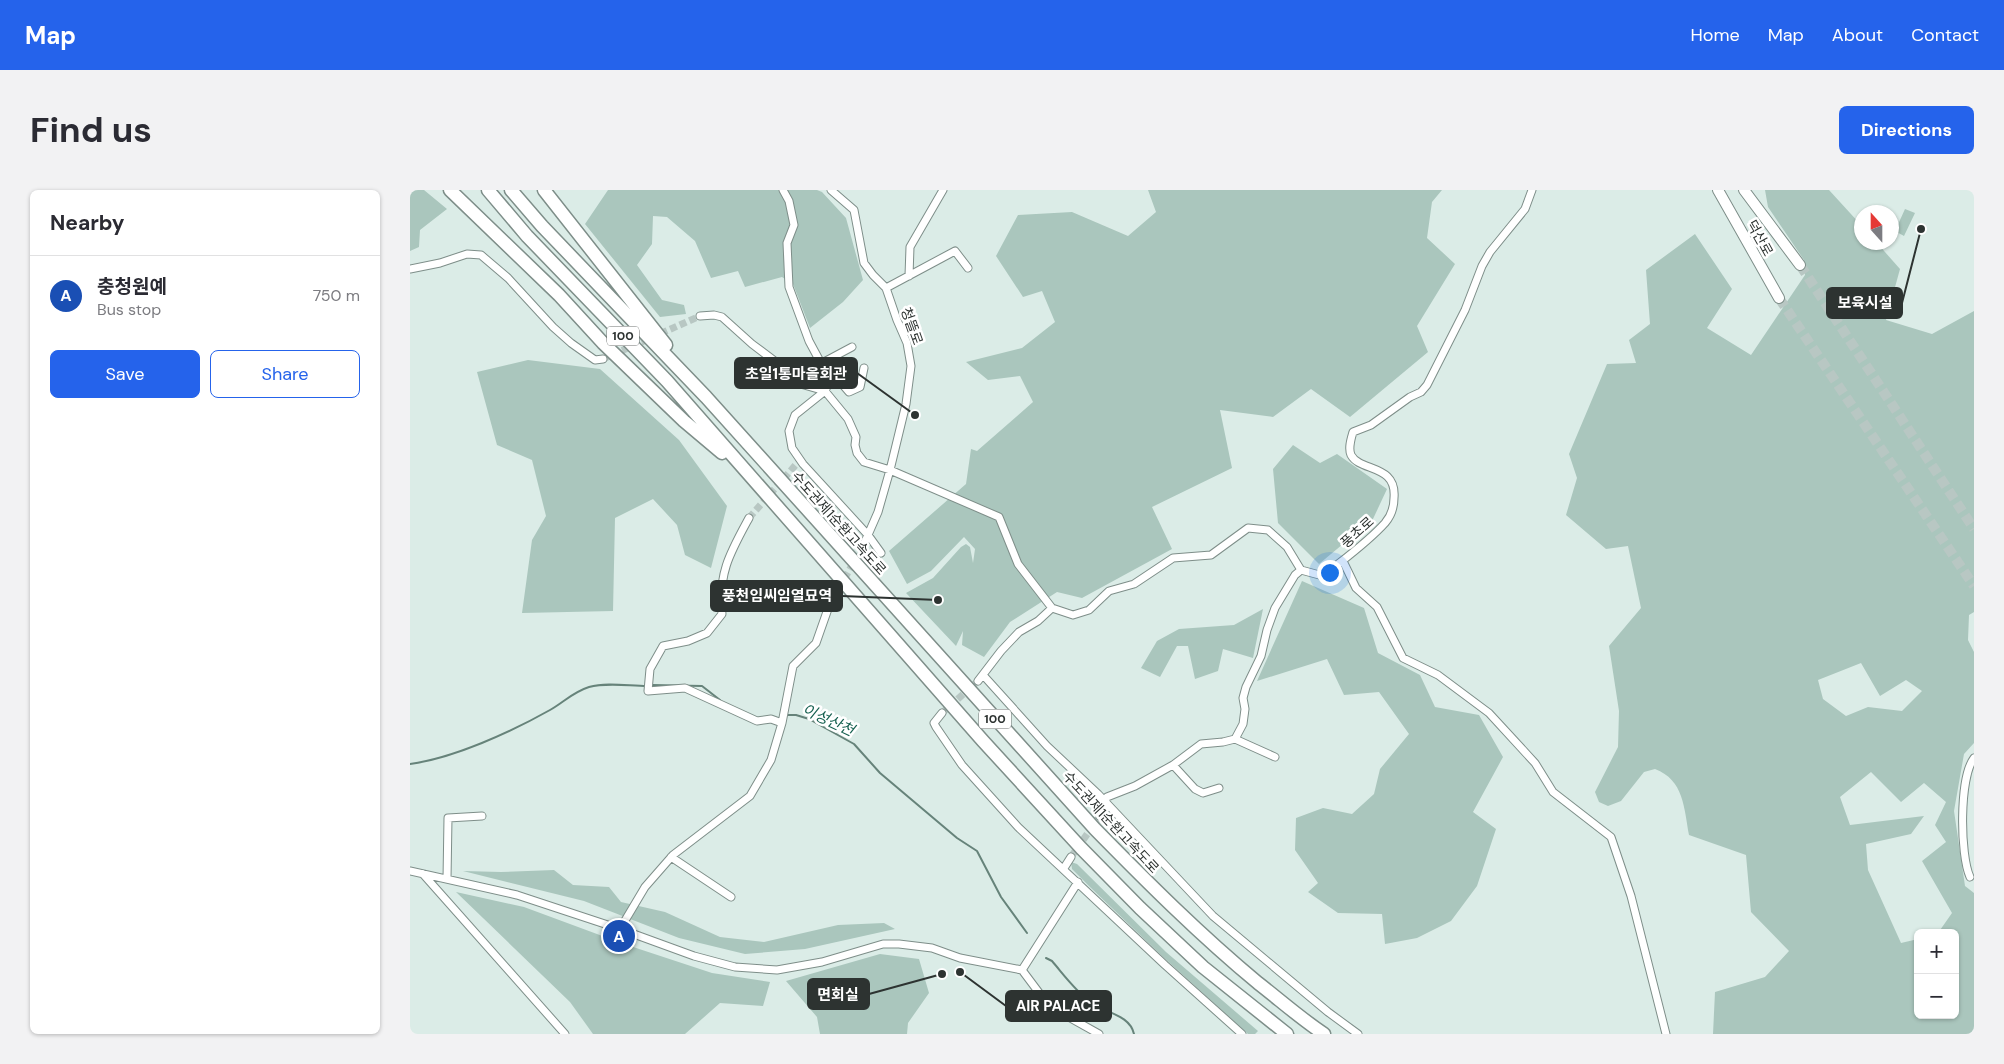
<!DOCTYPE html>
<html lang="en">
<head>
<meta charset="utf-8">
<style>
  body { margin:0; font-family:"DM Sans","Noto Sans KR",sans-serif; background:#f2f2f3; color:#2b2b33 }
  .controls { position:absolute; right:15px; bottom:15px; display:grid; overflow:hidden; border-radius:8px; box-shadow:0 1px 4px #0004 }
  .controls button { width:45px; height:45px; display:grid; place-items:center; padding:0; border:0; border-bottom:1px solid #e1e1e2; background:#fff; color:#2b2b33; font:25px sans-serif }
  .compass { position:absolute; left:1444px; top:15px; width:45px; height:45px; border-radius:50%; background:#fff; box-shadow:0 1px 4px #0004; rotate:339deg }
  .you { position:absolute; left:919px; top:382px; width:18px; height:18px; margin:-12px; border:4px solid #fff; border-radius:50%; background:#1a73e8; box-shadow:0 0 0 8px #1a73e833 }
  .badge { display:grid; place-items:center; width:32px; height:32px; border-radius:50%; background:#2563eb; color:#fff; font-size:16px; font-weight:700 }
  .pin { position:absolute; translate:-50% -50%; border:2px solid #fff; box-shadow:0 1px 5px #0006 }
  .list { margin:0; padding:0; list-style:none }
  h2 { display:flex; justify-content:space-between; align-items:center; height:65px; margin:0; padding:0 20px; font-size:21px }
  h2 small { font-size:16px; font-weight:400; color:#7c7c81 }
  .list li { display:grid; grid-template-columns:32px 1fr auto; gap:15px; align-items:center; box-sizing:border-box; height:80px; padding:0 20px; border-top:1px solid #e1e1e2 }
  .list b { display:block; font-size:19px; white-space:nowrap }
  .list p { margin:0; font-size:16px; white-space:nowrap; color:#7c7c81 }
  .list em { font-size:16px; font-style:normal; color:#7c7c81 }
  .actions { display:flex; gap:10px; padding:15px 20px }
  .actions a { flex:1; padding:11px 0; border:1px solid #2563eb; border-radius:8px; text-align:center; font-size:18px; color:#2563eb }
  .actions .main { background:#2563eb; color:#fff }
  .map { position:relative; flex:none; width:1564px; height:844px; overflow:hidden; border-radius:8px }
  header { display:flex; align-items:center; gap:30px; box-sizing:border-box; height:70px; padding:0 25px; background:#2563eb; color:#fff }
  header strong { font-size:24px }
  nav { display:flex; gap:28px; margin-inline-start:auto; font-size:18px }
  .intro { display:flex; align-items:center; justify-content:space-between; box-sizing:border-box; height:120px; padding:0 30px }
  h1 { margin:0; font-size:35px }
  .button { padding:12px 22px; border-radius:8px; background:#2563eb; color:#fff; font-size:18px; font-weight:700 }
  main { display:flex; gap:30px; padding:0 30px }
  aside { flex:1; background:#fff; border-radius:8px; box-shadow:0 1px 4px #0004 }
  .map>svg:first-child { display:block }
  .green { fill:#aac6bd; fill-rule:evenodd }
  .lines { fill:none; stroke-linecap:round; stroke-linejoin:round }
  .stream { stroke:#66837a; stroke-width:2 }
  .minor-tunnel { stroke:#b8c7c3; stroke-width:7; stroke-dasharray:7 3.5; stroke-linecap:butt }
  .secondary-tunnel { stroke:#b8c7c3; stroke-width:10; stroke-dasharray:10 5; stroke-linecap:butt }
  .minor-casing { stroke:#7e8e89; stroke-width:9 }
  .secondary-casing { stroke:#7e8e89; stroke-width:12 }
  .motorway-casing { stroke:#7e8e89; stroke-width:15 }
  .minor { stroke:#fff; stroke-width:7 }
  .secondary { stroke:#fff; stroke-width:10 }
  .motorway { stroke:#fff; stroke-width:12 }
  .labels { text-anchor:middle; stroke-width:5; stroke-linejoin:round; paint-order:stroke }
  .shield { fill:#fff; stroke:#6c706f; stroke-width:1 }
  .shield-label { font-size:12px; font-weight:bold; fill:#2d3331 }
  .street-label { font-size:14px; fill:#2d3331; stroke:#fff }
  .water-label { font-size:15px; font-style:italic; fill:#166050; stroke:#fff }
  .leader { fill:none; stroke:#2d3331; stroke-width:2 }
  .callout-dot { fill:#2d3331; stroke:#fff; stroke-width:2 }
  .callout { fill:#2d3331; stroke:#2d3331; stroke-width:2 }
  .callout-label { font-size:15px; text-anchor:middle; font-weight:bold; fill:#fff }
</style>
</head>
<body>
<header>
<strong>Map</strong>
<nav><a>Home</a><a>Map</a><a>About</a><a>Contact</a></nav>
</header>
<div class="intro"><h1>Find us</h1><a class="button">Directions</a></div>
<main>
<aside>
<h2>Nearby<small></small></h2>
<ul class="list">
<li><span class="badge" style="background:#1a4fb4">A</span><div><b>충청원예</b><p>Bus stop</p></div><em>750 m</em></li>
</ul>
<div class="actions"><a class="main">Save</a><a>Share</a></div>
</aside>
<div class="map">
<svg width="1564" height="844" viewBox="0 0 1564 844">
  <rect width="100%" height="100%" fill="#dbece7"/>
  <!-- green -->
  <path class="green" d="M0,0H14L37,19L10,40L9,57L0,61Z
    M198,0H407L412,2L436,28L453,90L433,112L400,138L383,94L372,87L335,97L328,81L301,88L285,51L257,27L243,26L242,54L227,75L252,110L274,115L276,124L250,127L175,34Z
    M738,0H1032L1022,12L1017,48L1045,74L1007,136L1018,162L940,227L901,199L863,227L810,220L822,278L742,317L762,359L672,408L647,402L600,432L574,467L552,455L553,441L546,456L496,403L523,388L551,357L556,354L560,357L563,373L565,359L554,347L521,381L497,394L479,361L556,294L561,259L567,261L623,212L610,186L578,190L556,172L612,158L645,132L632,101L613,107L586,66L608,25L662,22L718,46L746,22Z
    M1355,0H1419L1451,35L1452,52L1467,53L1490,79L1476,130L1522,144L1564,121V422L1559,425L1558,450L1564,462V553L1554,564L1544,621L1555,696L1564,703V844H1303L1305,802L1355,787L1379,761L1341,722L1336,665L1279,645C1274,618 1274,590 1245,579L1234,582L1211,611L1198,616L1189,612L1185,602L1208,557L1209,521L1199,456L1231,418L1218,356L1196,359L1156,325L1167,288L1159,264L1197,174L1226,173L1219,150L1240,134L1236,80L1285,44L1322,99L1297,138L1341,165L1395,85L1394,70L1358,17ZM1451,473L1470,506L1496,490L1512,501L1492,521L1458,517L1436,526L1413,509L1408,490ZM1461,582L1491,612L1514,593L1536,612L1525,635L1536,652L1512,671L1542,723L1528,743H1545V825H1508V749L1491,753L1458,680L1456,654L1501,644L1514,626L1440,635L1430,607Z
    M1495,19L1505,23L1494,46L1485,41Z
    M118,170L190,179L269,250L317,316L301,378L275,365L267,335L243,309L205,328L203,421L112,423L122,350L136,326L122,270L87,255L67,182Z
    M883,255L910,273L927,264L977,299L963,329L909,374L868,333L863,279Z
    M892,391L954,418L968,463L1010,485L1025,517L1069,525L1093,567L1063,622L1086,639L1067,696L1041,731L1007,748L975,754L972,724L928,723L898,702L908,693L885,660L886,628L913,618L942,624L964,604L970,579L999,544L969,502L934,505L917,469L847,491Z
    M853,419L843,468L813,459L808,481L785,489L778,456H767L750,487L731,478L747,451L769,439L824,435Z
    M661,672L667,674L756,762L848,841L845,844H838L752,766L681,698L662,679Z
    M144,680L163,695L199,697L211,712L255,722L310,747L354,752L428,735L474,733L485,739L395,759L335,764L269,748L174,711L53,681L91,682Z
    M46,702L114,717L214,754L302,783L360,792L353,816L310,813L275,844H183L160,812Z
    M470,764L509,769L519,803L498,833L497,844H410L407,827L376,791Z"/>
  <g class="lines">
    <!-- stream -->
    <path class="stream" d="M242,495L292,496L310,510
      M375,525H386L399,529L444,554L470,583L547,648L567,661L591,707L617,743
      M0,574C44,568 101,542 140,520C154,512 163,502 179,497C197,492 219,496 237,496
      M636,768L642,771C654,785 667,803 682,813C696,823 720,825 724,844"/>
    <!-- minor-tunnel -->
    <path class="minor-tunnel" d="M193,169L290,126
      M339,328L390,270
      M419,416L454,354
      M532,523L568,491
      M661,667L690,626"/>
    <!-- secondary-tunnel -->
    <path class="secondary-tunnel" d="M1390,75L1564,339
      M1369,108L1564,396"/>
    <!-- minor casing -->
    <g class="minor-casing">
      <path id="minor" d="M373,0L379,11L384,35L377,53L379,97L399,151L420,190L415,201L385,225L379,241L382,258L393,274L458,345L471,363
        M421,0L444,20L454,73L463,85L476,98L487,130L497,153L501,176L496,214L480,280L468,322L454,354
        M0,79L30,73L57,64L71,65L98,88L143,137L161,153L185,170L193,169
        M499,86L500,57L533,0
        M476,98L545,61L558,78
        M290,126L304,125L312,127L342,154L378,181L394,195L415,201L438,229L446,247L445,255L447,263L454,272L480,280L589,327L608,374L642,418L663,425L679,420L699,401L724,394L763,368L801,365L838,338L858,340L877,357L891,380
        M412,173L442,157
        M420,190L433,195L439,202L450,197L454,178
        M339,328C320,363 308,383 312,424L297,443L278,451L253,456L240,479L238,501L275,498L347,531L361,529L372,533
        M933,371L946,398L967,417L993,468L1028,485L1079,523L1125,573L1143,602L1201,647L1221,706L1256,844
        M573,485L637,556L688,604L803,726L918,822L948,844
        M568,491L591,461L609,442L628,431L642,418
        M532,523L524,533L526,537L552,575L608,637L755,775L832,844
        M825,549L865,567
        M763,575L785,599L793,603L809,598
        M690,626L697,607L725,596L763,575L791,554L813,552L825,549L833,534L835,519L833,508L836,497L851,466L857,440L865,418L885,385L891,380L913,386C934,369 957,353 975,333C981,326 984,316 984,308C987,274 950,282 941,265C938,258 941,249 943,242L961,235L1000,207L1011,202L1017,195L1055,120L1072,76L1080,62L1115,19L1122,0
        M261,667L321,707
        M654,678L661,667
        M0,681L107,705L210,739L284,766L325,777L367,780L412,772L473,754H489L522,758L550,768L612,780L639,816L689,844
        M13,684L155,844
        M1560,687C1550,665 1549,588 1564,568
        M37,689L38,628L72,626
        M210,739L235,697L263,665L340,606L361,570L372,533L383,476L406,453L419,416
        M612,780L668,692"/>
    </g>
    <!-- secondary casing -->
    <g class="secondary-casing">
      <path id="secondary" d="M1308,0L1369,108
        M1334,0L1390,75"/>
    </g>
    <!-- motorway casing -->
    <g class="motorway-casing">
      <path id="motorway" d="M40,0L149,105L193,153L274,231L312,263
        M78,0L117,46L257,191L573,551L671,658L730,718L793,777L877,844
        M101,0L132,36L296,207L685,639C737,692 790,745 848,793C870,810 890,828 914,844
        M134,0L256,155"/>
    </g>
    <!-- minor -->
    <use href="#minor" class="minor"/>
    <!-- secondary -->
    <use href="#secondary" class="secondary"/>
    <!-- motorway -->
    <use href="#motorway" class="motorway"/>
  </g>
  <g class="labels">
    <!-- shield labels -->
    <g class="shield">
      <rect x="197" y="136.5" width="32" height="19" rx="4"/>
      <rect x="569" y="519.5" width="32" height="19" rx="4"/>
    </g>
    <g class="shield-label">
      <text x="213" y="150">100</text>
      <text x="585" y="533">100</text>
    </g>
    <!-- street labels -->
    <g class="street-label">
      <text transform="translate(1350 48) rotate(61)" y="5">덕산로</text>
      <text transform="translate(502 136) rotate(70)" y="5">청뜰로</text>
      <text transform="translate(429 333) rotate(48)" y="5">수도권제1순환고속도로</text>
      <text transform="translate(947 342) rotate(-42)" y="5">풍초로</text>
      <text transform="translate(701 632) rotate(47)" y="5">수도권제1순환고속도로</text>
    </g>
    <!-- water labels -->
    <g class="water-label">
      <text transform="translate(418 530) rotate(25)" y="5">이성산천</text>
    </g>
  </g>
  <!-- callouts -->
  <path class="leader" d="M1511 39L1492 113M505 225L447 183M528 410L432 406M532 784L459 804M550 782L596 816"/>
  <g class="callout-dot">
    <circle cx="1511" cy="39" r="5"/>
    <circle cx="505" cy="225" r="5"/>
    <circle cx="528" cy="410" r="5"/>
    <circle cx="532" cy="784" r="5"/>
    <circle cx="550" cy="782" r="5"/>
  </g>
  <g class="callout">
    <rect x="1417" y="98" width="75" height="30" rx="5"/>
    <rect x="325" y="168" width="122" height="30" rx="5"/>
    <rect x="301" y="391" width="131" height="30" rx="5"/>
    <rect x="398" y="789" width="61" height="30" rx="5"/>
    <rect x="596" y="801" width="105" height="30" rx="5"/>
  </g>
  <g class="callout-label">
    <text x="1455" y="118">보육시설</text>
    <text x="386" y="189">초일1통마을회관</text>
    <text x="367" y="411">풍천임씨임열묘역</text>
    <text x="428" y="810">면회실</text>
    <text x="648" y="821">AIR PALACE</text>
  </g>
</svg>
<div class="controls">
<button>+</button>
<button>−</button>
</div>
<svg class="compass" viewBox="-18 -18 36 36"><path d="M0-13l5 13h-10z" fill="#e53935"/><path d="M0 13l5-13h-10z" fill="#7c7c81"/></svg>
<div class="you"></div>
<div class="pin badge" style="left:209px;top:746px;background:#1a4fb4">A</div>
</div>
</main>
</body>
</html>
